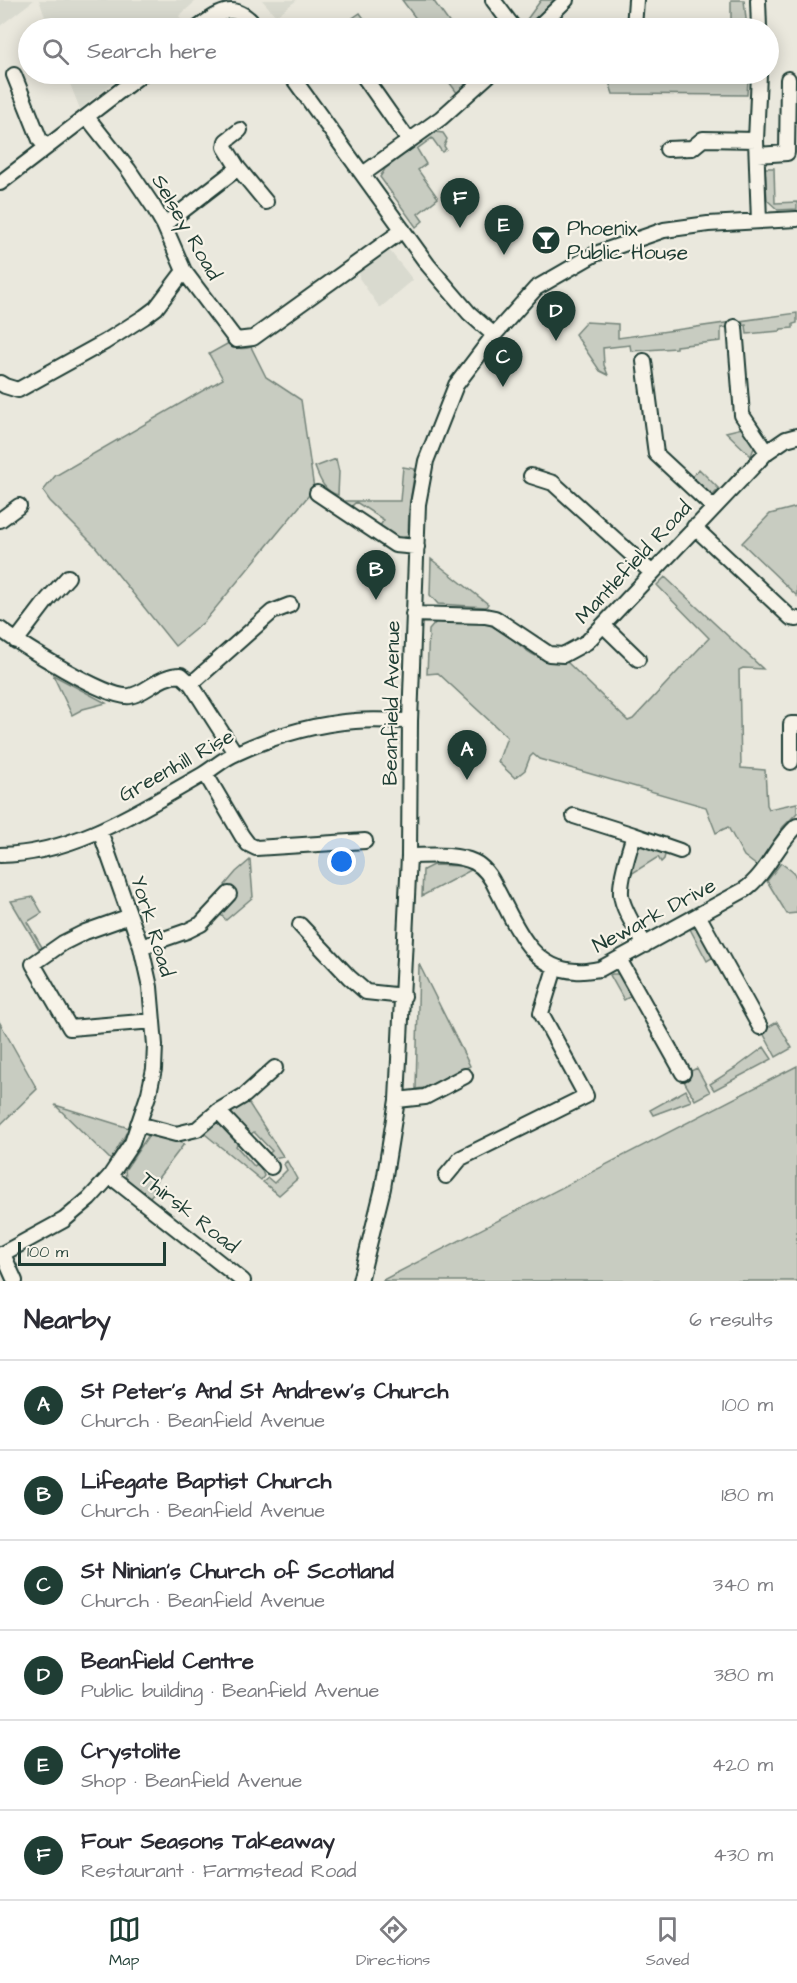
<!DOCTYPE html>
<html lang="en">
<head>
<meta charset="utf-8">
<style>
  body { margin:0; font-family:"Architects Daughter",sans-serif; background:#f7f7f7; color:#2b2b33 }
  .scale { position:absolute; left:18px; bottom:15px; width:148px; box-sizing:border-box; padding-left:6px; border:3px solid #1f3d34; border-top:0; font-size:16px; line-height:21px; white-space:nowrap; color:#1f3d34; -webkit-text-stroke:4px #f7f3e8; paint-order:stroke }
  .you { position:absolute; left:342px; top:862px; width:21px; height:21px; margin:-15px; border:4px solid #fff; border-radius:50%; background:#1a73e8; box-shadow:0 0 0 9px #1a73e833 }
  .badge { display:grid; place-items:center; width:39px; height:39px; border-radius:50%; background:#1f3d34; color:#fff; font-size:20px; font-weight:700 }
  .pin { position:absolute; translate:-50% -50px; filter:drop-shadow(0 2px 3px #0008) }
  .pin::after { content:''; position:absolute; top:32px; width:21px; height:18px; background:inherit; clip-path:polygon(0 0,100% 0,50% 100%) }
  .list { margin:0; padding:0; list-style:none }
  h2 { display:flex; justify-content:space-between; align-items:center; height:78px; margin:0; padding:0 24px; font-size:26px }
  h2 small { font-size:20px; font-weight:400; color:#7c7c81 }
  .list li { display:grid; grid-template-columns:39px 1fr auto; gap:18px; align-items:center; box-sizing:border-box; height:90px; padding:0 24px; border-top:2px solid #e1e1e2 }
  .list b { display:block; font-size:22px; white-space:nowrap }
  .list p { margin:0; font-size:20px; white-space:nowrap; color:#7c7c81 }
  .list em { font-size:20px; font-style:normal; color:#7c7c81 }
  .icon { flex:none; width:33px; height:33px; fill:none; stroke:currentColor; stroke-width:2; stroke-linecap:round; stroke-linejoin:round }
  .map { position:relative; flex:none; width:797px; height:1281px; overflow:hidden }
  .search { position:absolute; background:#fff; box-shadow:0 3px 15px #0003; left:18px; right:18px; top:18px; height:66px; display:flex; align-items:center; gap:15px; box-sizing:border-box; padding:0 21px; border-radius:33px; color:#7c7c81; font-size:22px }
  .sheet { height:618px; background:#fff }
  nav { display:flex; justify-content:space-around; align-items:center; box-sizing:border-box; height:84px; border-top:2px solid #e1e1e2; background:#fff; font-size:16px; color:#7c7c81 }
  nav a { display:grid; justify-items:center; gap:3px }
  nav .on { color:#1f3d34 }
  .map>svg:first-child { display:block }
  .built { fill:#d9dacf }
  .green { fill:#c8ccc1; stroke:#74847a; stroke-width:1.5 }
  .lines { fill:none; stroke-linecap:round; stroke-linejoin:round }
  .minor-casing { stroke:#1f3d34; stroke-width:18 }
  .minor { stroke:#f7f3e8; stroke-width:14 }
  .labels { text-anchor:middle; stroke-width:4.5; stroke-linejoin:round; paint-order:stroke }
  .street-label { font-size:21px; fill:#1f3d34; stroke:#f7f3e8 }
  .poi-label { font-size:21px; fill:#1f3d34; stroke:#f7f3e8; text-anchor:start }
</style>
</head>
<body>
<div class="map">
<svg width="797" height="1281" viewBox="0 0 797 1281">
  <rect width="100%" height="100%" fill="#eae8dd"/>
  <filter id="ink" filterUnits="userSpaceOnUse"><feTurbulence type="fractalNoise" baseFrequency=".0167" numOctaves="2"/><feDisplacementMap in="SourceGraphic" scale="12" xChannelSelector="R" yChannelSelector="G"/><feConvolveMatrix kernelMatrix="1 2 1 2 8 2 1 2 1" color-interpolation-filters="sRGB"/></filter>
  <g filter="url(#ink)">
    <!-- built -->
    <path class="built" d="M0,0H34L0,26Z
      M39,0H197L179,16L185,24L179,28H49Z
      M262,0H297L276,16Z
      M66,74H124L80,109Z
      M390,251L413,280L380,308L359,278L360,270Z"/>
    <!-- green -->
    <path class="green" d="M402,0H433L453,28H423Z
      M541,0H557L529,27L525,22Z
      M731,0H744L747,28H731Z
      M360,13L371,28H342L341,26Z
      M443,74H473L464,80L465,88L458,94Z
      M608,79H748L747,95L613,94Z
      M435,132L443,133L447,139L444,146L446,149L442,152L432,138L417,149L426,164L418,170L438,198L418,214L423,221L416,227L380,177L385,169Z
      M765,168H774L775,203L797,202V209L778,210L767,200Z
      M797,313V323L793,324V328L781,329L780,331L747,334L746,325L721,328V341L676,346V348L631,351L630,345L603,348L604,365L608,375L600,371L575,334L586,322L618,324V338Z
      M229,343C237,349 242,350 251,347L266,377L301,400L314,489L204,622L175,646L95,546L50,501L43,491L55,476L223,379L209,354Z
      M742,428L755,445L751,456L726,432Z
      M336,459L339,472L338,495C324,491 320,480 315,467Z
      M403,467L415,469L409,510L408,536L398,539L379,527L384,520L356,502L351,507L342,501H400Z
      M699,469L719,489L711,497L691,478Z
      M797,507V596L742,543L770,514Z
      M431,559L488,604L486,607L438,604L430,595Z
      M665,577L763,669L743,668L739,670L741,768L765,770L767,805L769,809L797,803V813L783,827L757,866L744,856L728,827L716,833L706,807L539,759L533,754L530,757L525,770L515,778L498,762L507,737L438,673L427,674L429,630L436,622C453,621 476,619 492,626C523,641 525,662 567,662L628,721L633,719L709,638L657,585Z
      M53,675L106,703L83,709L72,715Z
      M646,844L666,851L664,859L661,862L658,857L628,876L638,848Z
      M250,860L253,897L226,920L219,913L236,897L225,885L236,872Z
      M781,863L793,872L797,879V913L787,914L767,881Z
      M433,865L462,866L473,869L422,896L423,870Z
      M33,897L42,913L27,922L42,947L40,950L11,901Z
      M693,928L701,931L715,956L707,961L690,929Z
      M419,964L470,1066L424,1088L416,1089Z
      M612,974H620L633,995L624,1000L610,975Z
      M777,1022L792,1048L776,1057L762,1031Z
      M0,1023L37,1089L0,1125Z
      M764,1047L772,1059L714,1090L710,1084L737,1067Z
      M797,1066V1281H383V1280Z
      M697,1068L710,1092L695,1100L681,1076Z
      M686,1090L691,1101L653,1115L650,1110Z
      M246,1099L283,1156L274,1158L267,1155L272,1151L254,1132L248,1136L229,1116L235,1107Z
      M55,1105L129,1128L111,1160Z
      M218,1122H223L239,1139L236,1146L254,1166L259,1163L264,1176L261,1180L200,1130Z
      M148,1136L170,1139L184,1144L152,1186L156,1190L149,1198L126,1178L125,1170Z
      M287,1161L297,1179L279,1195L263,1182L268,1178L274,1183L287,1170L284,1164Z"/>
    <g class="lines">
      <!-- minor casing -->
      <g class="minor-casing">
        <path id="minor" d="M493,0L514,28
          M758,0L759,28
          M634,27L636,0
          M198,28C222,10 236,1 257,28
          M537,28L566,0
          M290,74L428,265L469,313L494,335
          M362,74L409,141
          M759,74L756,140L759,221
          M14,75L40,140L47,147
          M87,117L128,169L153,206L164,225L184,271L236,340L253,338L403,230
          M667,149L692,148L703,139L756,140
          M757,155L787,153L788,79
          M238,168L266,202
          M363,174L441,118L490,74
          M0,183L142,74
          M164,225L238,168L225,147L226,141L240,130
          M735,327L742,415L767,452
          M644,361L656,454L714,508
          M0,383L5,386L18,390L105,342L144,317L156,308L184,271
          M531,476L553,483L651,572
          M317,493L395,545L417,547
          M0,520L19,506
          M694,527L791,618L797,619
          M413,614L485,616L495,618L549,654L563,655L587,642L767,452L786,439L797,436
          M603,625L638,659
          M0,629C20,644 108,700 130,696C147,693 159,675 181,675L191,684L235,753
          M16,641L48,599L68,577
          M191,684L272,612L290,605
          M791,762V724H797
          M205,773L242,836L248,844L256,848L365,841
          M574,816L634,835C629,851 620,878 621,894C622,909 638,932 645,945
          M634,835L680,851
          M0,855C74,854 139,811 202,775C214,768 224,758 237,753C274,736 315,724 355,721C374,719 392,721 410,721
          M409,856C429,856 455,853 474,862C485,867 492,879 497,890C516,925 530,969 576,971C584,972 592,970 600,969L744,890C767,874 776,845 797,826
          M698,915L760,1027
          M130,916L85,932L63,943L33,964L70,1028L153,1021
          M300,925L349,977L366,992L404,996
          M141,947L187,931L201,924L229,894
          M619,959L683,1073
          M397,1100L425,1097L465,1076
          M218,1111L271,1167
          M138,1124L176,1134L197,1129L218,1111L245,1095L275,1068
          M110,1176L243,1281
          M446,1176L461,1158L586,1096L541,1013L555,968
          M3,1254L15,1281
          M0,1255L64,1220L89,1199L110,1176L132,1143L149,1093L154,1069L155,1045L150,987L141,947L100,831
          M360,1281L383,1188L397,1100L409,856L410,721L418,504L426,461L456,385L494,335L536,288L595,254L664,230L708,224L797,219"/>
      </g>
      <!-- minor -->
      <use href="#minor" class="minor"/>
    </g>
  </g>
  <!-- icons -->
  <defs>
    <g id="bar-disc" transform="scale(1.5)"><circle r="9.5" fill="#1f3d34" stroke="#f7f3e8"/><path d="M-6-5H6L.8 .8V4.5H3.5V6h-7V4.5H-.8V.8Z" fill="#fff"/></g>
  </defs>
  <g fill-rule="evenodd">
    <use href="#bar-disc" x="546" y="240"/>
  </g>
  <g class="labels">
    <!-- street labels -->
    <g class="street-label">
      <text transform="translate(187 227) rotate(60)" y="7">Selsey Road</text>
      <text transform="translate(633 562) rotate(-47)" y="7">Mantlefield Road</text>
      <text transform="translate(391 703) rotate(-89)" y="7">Beanfield Avenue</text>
      <text transform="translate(176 765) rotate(-29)" y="7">Greenhill Rise</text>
      <text transform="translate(654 915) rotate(-28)" y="7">Newark Drive</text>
      <text transform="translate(153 926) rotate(73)" y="7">York Road</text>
      <text transform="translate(190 1212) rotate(38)" y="7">Thirsk Road</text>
    </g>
    <!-- poi labels -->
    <g class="poi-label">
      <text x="567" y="235">Phoenix<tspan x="567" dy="24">Public House</tspan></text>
    </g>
  </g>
</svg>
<div class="scale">100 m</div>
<div class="you"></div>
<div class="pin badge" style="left:467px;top:780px">A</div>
<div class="pin badge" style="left:376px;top:600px">B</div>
<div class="pin badge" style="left:503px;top:387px">C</div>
<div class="pin badge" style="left:556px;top:341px">D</div>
<div class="pin badge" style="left:504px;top:255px">E</div>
<div class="pin badge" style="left:460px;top:228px">F</div>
<div class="search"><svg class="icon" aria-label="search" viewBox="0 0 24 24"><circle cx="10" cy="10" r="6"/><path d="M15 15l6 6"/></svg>Search here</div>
</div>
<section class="sheet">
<h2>Nearby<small>6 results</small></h2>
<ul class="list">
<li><span class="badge">A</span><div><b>St Peter's And St Andrew's Church</b><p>Church · Beanfield Avenue</p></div><em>100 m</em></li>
<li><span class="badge">B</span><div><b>Lifegate Baptist Church</b><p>Church · Beanfield Avenue</p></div><em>180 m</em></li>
<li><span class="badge">C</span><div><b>St Ninian's Church of Scotland</b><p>Church · Beanfield Avenue</p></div><em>340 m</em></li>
<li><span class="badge">D</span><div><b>Beanfield Centre</b><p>Public building · Beanfield Avenue</p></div><em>380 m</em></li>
<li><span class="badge">E</span><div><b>Crystolite</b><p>Shop · Beanfield Avenue</p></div><em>420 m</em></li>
<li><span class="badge">F</span><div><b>Four Seasons Takeaway</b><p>Restaurant · Farmstead Road</p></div><em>430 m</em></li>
</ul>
</section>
<nav>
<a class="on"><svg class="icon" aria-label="map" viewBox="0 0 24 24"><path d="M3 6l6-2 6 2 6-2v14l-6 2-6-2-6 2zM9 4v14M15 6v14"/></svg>Map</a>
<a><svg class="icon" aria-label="directions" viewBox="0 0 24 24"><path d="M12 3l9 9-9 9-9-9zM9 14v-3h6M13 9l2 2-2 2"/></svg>Directions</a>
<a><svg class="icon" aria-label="saved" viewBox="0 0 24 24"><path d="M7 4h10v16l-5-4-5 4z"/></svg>Saved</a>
</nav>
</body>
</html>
